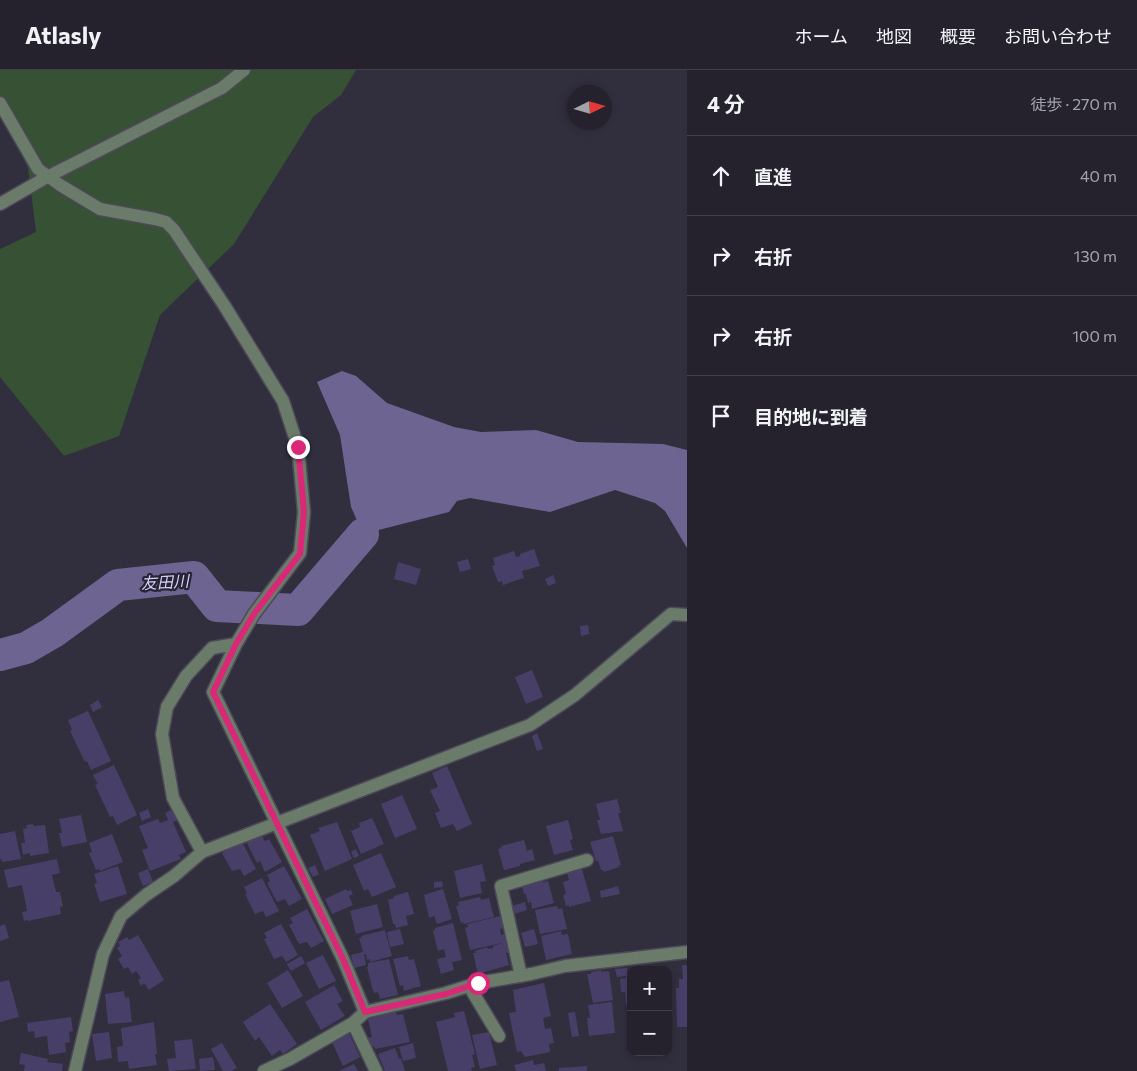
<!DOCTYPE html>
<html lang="ja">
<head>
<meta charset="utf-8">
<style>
  body { margin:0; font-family:Commissioner,"Noto Sans JP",sans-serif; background:#312f3a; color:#f1f3f6 }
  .controls { position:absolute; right:15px; bottom:15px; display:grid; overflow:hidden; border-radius:10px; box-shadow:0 2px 8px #0003 }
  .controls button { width:45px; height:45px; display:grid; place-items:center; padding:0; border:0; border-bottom:1px solid #423f4a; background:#25222e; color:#f1f3f6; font:25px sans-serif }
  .compass { position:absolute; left:567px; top:15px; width:45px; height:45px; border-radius:50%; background:#25222e; box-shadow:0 2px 8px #0003; rotate:85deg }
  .stop { position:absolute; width:15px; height:15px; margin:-11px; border:4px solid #db2777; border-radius:50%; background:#fff }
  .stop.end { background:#db2777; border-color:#fff; box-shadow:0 1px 5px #0008 }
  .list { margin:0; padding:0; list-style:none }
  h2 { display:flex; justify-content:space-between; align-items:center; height:65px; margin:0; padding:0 20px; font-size:21px }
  h2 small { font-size:16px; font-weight:400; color:#a3a4aa }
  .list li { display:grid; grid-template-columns:32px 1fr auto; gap:15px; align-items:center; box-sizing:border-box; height:80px; padding:0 20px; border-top:1px solid #423f4a }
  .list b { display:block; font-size:19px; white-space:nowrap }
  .list em { font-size:16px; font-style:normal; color:#a3a4aa }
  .icon { flex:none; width:28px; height:28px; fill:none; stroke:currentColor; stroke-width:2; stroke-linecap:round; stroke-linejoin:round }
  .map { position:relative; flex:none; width:687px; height:1001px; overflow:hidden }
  header { display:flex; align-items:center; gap:30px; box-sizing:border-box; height:70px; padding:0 25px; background:#25222e; border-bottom:1px solid #423f4a }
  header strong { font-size:24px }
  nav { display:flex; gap:28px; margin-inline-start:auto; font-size:18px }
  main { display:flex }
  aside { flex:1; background:#25222e }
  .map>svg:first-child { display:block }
  .green { fill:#365134 }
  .water { fill:#6d6491 }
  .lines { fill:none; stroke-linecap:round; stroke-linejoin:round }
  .river { stroke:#6d6491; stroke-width:32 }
  .building { fill:#483f69 }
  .minor-casing { stroke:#4c4958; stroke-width:15 }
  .minor { stroke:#6b7b6a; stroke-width:12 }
  .route { stroke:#db2777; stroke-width:6 }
  .labels { text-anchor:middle; stroke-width:4.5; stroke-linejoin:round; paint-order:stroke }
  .water-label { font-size:16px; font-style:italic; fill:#d8d1fd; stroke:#272433 }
</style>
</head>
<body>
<header>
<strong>Atlasly</strong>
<nav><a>ホーム</a><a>地図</a><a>概要</a><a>お問い合わせ</a></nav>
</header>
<main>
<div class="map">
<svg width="687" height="1001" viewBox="0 0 687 1001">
  <rect width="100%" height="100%" fill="#312e3e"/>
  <!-- green -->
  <path class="green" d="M0,0H356L341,25L313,47L234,174L160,245L119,366L64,386L0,307V179L36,162L28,98L0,39Z"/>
  <!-- water -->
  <path class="water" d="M342,301L356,306L387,333L454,357L481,362L536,360L578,372L663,374L687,380V478L665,441L655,433L615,420L550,442L470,428L457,431L449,442L363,464L351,437L340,365L317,312Z"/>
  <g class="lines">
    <!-- river -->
    <path class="river" d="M0,585L26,578L52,563L118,515L194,507L217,536L298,540L363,464"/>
  </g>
  <!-- building -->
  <path class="building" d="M534,479L540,496L522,501L524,508L503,515L502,511L498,512L492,496L495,495L493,488L514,481L516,487L520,486V484Z
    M468,489L471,499L460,502L457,492Z
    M398,492L421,499L416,515L394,509Z
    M553,505L556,513L548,516L545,509Z
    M588,555L589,564L581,566L580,556Z
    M532,600L543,627L526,634L515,607Z
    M98,630L102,637L93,642L90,635Z
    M88,641L111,691L91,700L87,691L85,692L70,661L72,660L68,650Z
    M537,663L543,679L537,681L532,666Z
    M114,695L137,745L117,755L113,746L110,747L95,715L98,714L93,705Z
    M447,696L472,754L457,761L453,754L441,758L435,743L440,741L430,720L438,717L432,703Z
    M402,725L417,759L395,768L381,734Z
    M617,729L621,743H618L623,761L601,764L597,750H600L596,734Z
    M148,739L151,747L142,751L139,743Z
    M172,740L175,741L178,750L173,752L186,782L179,785L181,789L150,801L142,780L148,778L139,756L158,749L160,753L168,750L165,743Z
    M81,745L87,772L62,777L59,763H62L59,749Z
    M372,748L384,774L361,784L351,761L360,757L359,753Z
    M568,750L573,769L570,770L573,780L554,785L546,756Z
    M337,752L352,789L325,801L310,765L320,761L318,758Z
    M33,754L34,756L45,755L49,783L30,786V783L23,785L21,773H25L23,759L27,758L26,755Z
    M15,761L21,789L2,792V789L0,790V764Z
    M260,763L265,771L269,769L282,792L265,802L260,791L257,793L247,773L249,772L248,769Z
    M112,764L123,792L100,801L99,799L96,800L89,783L92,782L89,773Z
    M239,766L256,799L244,806L240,799L232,801L222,783L225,781L222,775Z
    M613,766L621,795H619V797L604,802L603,800H601L598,791H596L590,772Z
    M524,770L527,781L532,779L535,790L520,794V796L504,800L498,779L501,778V776Z
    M356,779L359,786L354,788L351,782Z
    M381,783L396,817L372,827L368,819L364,821L353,795Z
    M57,789L60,803L52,805L56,822H60L63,836L60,837L61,844L28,851V850L24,851L22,842L27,841L22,815L8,818L4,800Z
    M482,794L486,811L480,812L482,823L460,828L454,801Z
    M315,795L319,804L313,807L308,798Z
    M118,796L127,824L100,832L94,814L97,813L94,804Z
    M284,796L302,829L289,836L285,829L277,832L267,813L270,811L267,805Z
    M148,799L153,812L143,816L138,803Z
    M582,799L591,831L569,837V835L566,836L563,825L566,824L563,812L569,810L567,803Z
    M262,808L279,841L266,847L263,841L255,844L245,824L247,823L244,817Z
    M542,808L543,812L548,811L554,833L532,839L531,832L528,833L526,824H524L522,816Z
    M442,811L443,817L434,818V812Z
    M618,816L620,824L601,828L600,821Z
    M346,819L347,821L351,820L353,824L349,826L353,835L332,844L325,829Z
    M443,819L452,849L437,854L434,846L429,848L424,825Z
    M408,822L414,844L406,846L408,855L396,858L395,854H393L388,830L394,828V826Z
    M480,827L481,830L489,828L494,847L464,854L463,852L461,853L456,836L459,835L458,832Z
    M525,832L527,840L514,844L512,836Z
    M377,834L383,857L356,864L350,841Z
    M557,836L558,839L562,838L567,859L540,864L535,840Z
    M307,839L324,871L311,878L307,872L299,874L289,855L293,853L290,848Z
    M501,846L504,858L500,859L501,865L505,864L509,883H506L509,895L478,904L473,883H476L475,881L487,877L488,879L493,878V876L502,873L470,880L465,858L468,857L467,854Z
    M453,853L462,890L452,892L454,900L441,904L437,889L446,887L444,879L438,881L433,861L435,860V858Z
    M5,854L9,868L0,871V856Z
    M281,854L298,885L286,892L282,886L274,889L264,869L267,868L264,863Z
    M400,859L404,874L390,877L387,862Z
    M534,859L538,874L525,877L521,863Z
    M385,860L392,886L370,892V889L367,890L366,884H364L366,895L354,898L351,885L363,882L359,868H362L361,866Z
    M561,861L562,865L568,864L572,884L546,890L541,866Z
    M138,865L164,910L149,920L144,913L141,916L138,910L141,908L136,901L132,904L128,897L124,899L118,889L122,886L117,878L120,876L118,872L127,867L129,870Z
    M323,885L336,911L319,919L306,893Z
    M301,886L305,893L291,901L287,894Z
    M408,886L409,890L414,889L421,916L404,921L403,915L400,916L393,889Z
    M389,889L398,925L380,929L378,922L375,923L373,921L367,897H368V893Z
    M682,895H687V957H677L676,918H679V909H683Z
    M627,898V904H631V934L626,935L625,922H621L620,909L626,908V906L617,907L615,899Z
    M288,900L303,926L282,938L267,913Z
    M601,900V902L609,901L613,930L593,933L587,904H591V902Z
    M9,910L19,947L0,952V912Z
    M544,913L551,946L543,948L545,959L551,958L554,973L549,974L550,982L525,987L521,981L517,982L509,943L516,942L513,920Z
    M334,915L343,931L337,934L345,946L321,960L305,932Z
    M124,921L125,928L129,927L132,952L108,954L105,924Z
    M612,932L615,963L589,966L587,948H590L588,935Z
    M270,934L297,974L283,984L280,980L272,986L259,967L255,971L243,952Z
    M464,941L475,984L472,985L475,997L471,998L472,1001H448L436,952L455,947L454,943Z
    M396,942L397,945L403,944L410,972L375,979L374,976L368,977L366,968L372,967L368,949L373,948L372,947Z
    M575,942L579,966L572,967L568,943Z
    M71,947L73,961L69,962L70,972L65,973L66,982L49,985L47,966L35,968L34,961L28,962L27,953Z
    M154,952L157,984H155L157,995L129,999L128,991L118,992L117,977L123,976L121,958Z
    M348,961L360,987L343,996L331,970Z
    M109,962L112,988L96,991L92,964Z
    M489,962L497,995L480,999L472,965Z
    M192,969L196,999L169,1001L167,989L176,988L174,971Z
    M222,973L237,998L231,1001H223L211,979Z
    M413,973L416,988L403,991L399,977Z
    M395,978L399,989L401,988L405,1001H385L378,984Z
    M21,983L48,989L47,992L63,994L62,1001H24L25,995L19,994Z
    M213,987L215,1000L200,1001L199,989Z
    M533,990L534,995L544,993L546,1001H516L514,995Z
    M354,994L358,1001H339Z
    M587,996V1001H559V998Z"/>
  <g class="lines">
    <!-- minor casing -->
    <g class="minor-casing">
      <path id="minor" d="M0,33L38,99L60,115L100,139L155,149L166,152L174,160L224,235L283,331L298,377L304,442L300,483L254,544L236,574L213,622L343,889L365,942
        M0,134L47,107L222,18L244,0
        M202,782L173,728L162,664L167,637L186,606L212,578L236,574
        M521,906L501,816L587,790
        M469,916L499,966
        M353,953L376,1001
        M75,1001L103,884L121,846L146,825L174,806L202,782L530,655L575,625L671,544L687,545
        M264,1001L290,989L353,953L365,942L446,923L478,913L531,904L565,896L687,882"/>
    </g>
    <!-- minor -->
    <use href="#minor" class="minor"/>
  </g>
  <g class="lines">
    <!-- route -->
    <path class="route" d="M298,377L304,442L300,484L254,544L236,574L213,622L343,889L365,942L446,924L478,913"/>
  </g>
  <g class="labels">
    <!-- water labels -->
    <g class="water-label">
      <text transform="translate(165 512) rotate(-3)" y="6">友田川</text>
    </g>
  </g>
</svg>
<div class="controls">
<button>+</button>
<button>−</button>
</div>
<svg class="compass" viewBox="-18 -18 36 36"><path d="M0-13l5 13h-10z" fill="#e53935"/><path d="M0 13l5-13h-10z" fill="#a3a4aa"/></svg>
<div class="stop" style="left:478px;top:913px"></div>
<div class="stop end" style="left:298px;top:377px"></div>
</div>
<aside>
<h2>4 分<small>徒歩 · 270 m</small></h2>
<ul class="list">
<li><svg class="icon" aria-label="ahead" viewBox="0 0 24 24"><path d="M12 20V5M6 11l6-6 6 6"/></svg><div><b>直進</b></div><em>40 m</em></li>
<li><svg class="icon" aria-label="right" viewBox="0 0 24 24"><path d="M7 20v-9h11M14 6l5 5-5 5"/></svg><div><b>右折</b></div><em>130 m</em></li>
<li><svg class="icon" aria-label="right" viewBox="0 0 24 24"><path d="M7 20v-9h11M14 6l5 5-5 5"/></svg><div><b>右折</b></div><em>100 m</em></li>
<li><svg class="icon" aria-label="arrive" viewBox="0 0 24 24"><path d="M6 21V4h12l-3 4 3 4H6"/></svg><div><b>目的地に到着</b></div></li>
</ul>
</aside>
</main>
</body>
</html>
